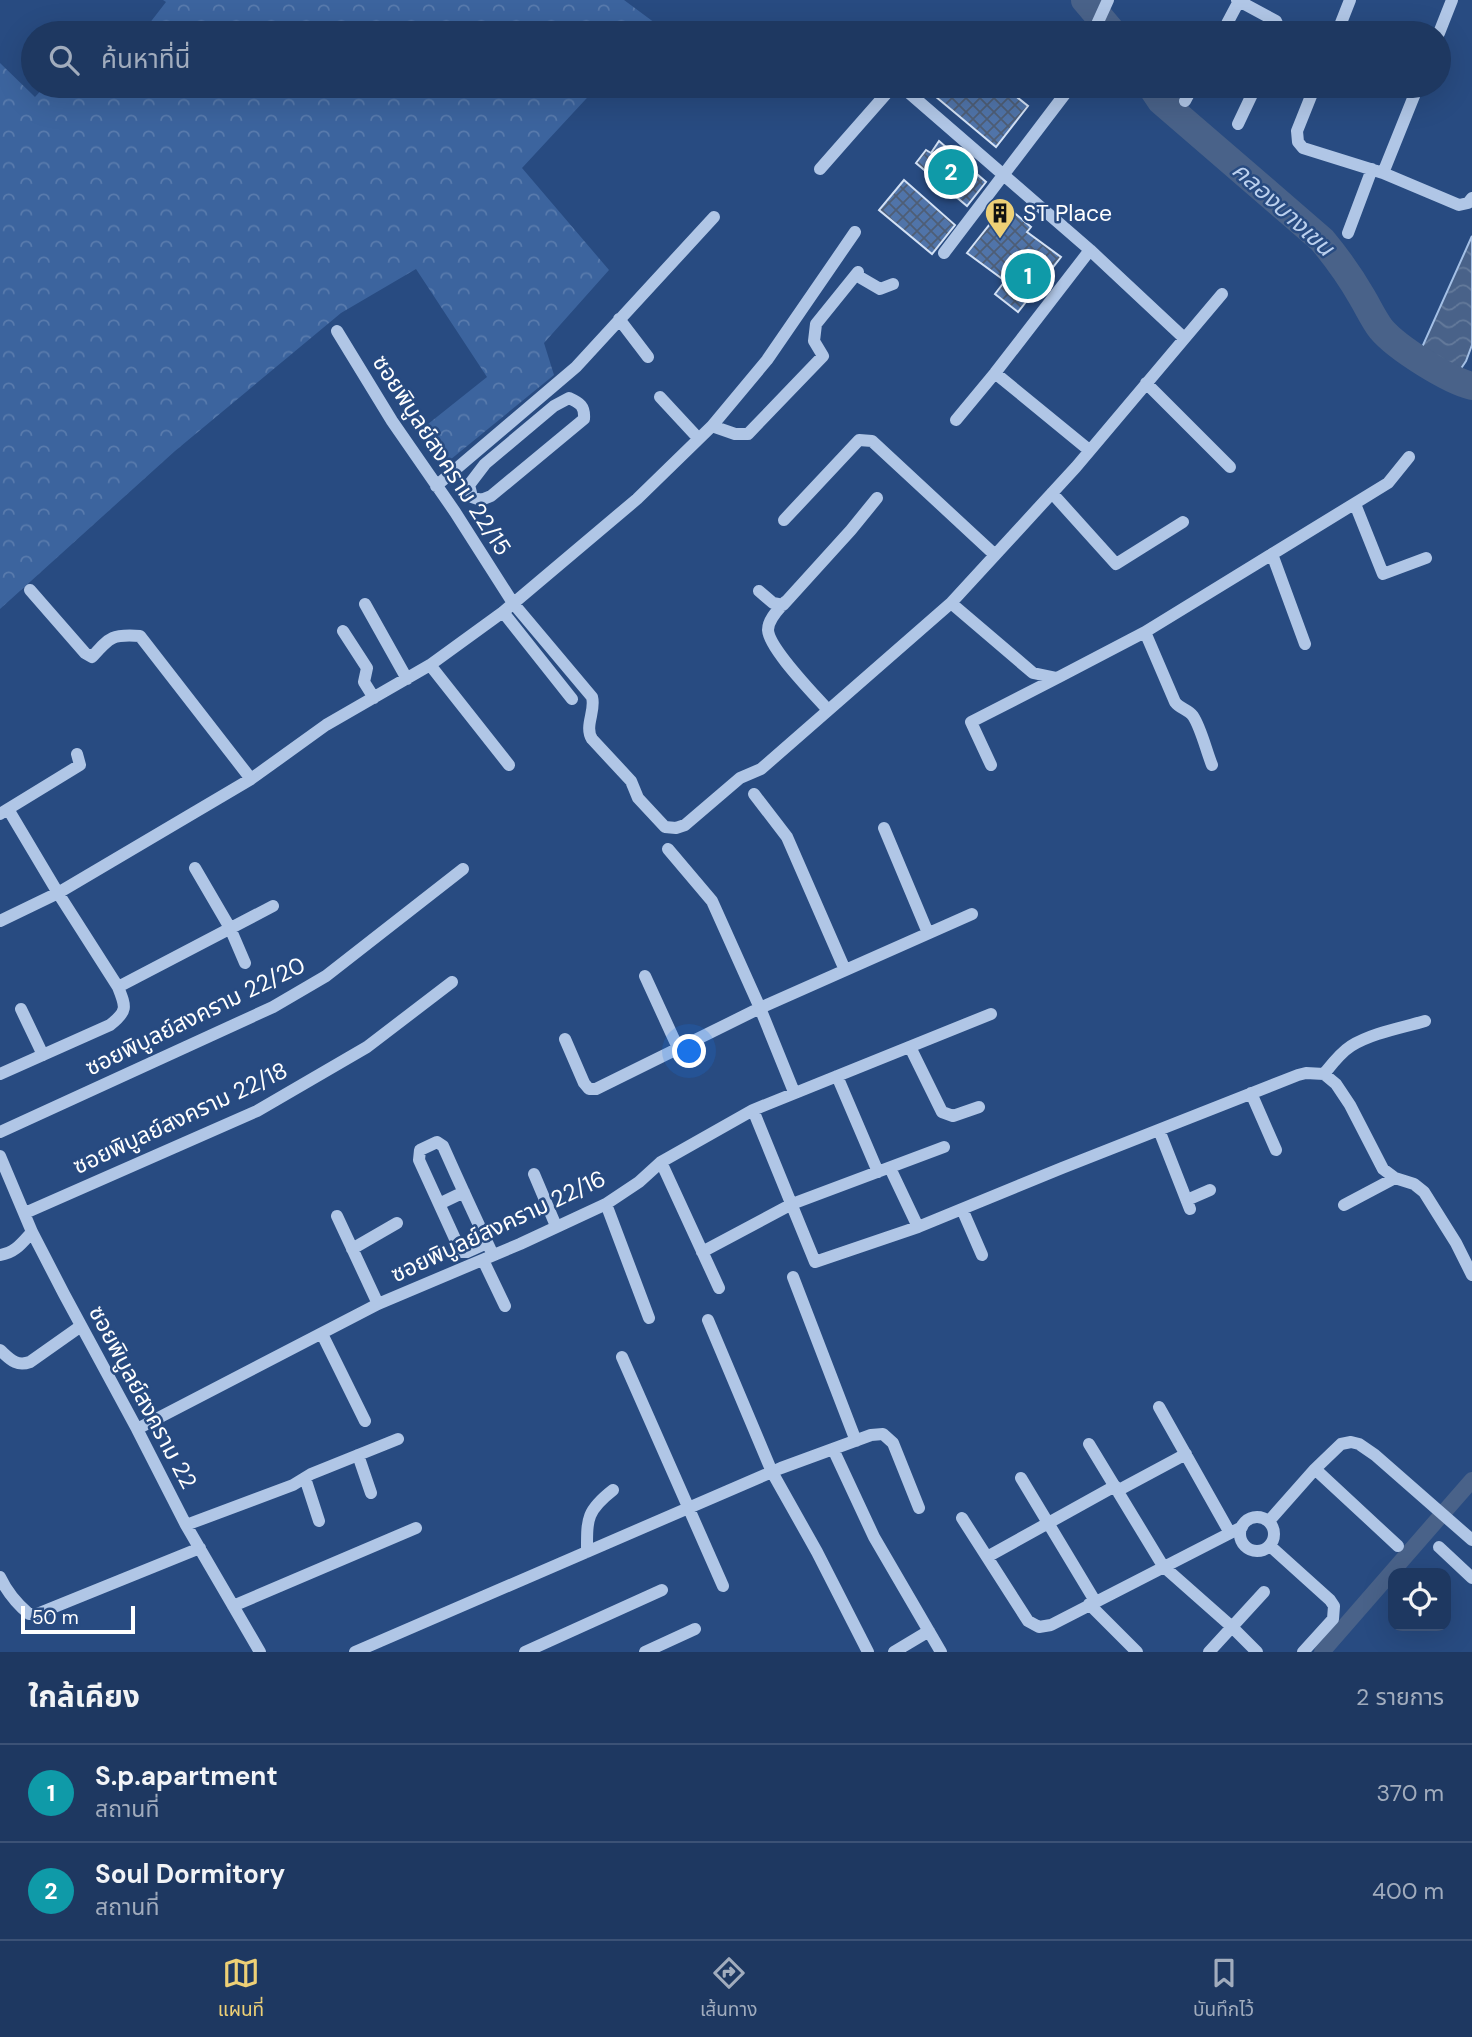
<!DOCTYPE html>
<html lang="th">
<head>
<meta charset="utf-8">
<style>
  body { margin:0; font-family:"DM Sans","Noto Sans Thai",sans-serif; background:#2b436a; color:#f1f3f6 }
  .controls { position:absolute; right:21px; bottom:21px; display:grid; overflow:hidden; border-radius:14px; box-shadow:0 7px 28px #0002 }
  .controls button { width:63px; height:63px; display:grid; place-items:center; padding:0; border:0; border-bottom:2px solid #3c5276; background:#1e3861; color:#f1f3f6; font:35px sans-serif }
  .scale { position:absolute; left:21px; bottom:18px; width:114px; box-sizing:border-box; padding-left:7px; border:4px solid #fff; border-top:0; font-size:19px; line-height:24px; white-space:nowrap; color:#fff; -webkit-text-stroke:5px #284b81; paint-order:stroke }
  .you { position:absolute; left:690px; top:1052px; width:24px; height:24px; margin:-18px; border:5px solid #fff; border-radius:50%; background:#1a73e8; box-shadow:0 0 0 10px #1a73e833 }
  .badge { display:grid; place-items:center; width:46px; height:46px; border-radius:50%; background:#eed076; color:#fff; font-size:23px; font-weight:700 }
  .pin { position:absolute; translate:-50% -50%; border:4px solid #fff; box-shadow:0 2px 7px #0006 }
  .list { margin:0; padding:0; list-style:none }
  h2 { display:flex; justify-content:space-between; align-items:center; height:91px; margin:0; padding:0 28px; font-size:30px }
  h2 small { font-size:23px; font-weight:400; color:#a1acbd }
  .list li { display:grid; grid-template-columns:46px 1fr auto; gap:21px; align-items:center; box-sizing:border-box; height:98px; padding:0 28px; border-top:2px solid #3c5276 }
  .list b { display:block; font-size:26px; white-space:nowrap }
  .list p { margin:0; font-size:23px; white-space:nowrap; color:#a1acbd }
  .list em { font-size:23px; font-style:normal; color:#a1acbd }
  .icon { flex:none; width:38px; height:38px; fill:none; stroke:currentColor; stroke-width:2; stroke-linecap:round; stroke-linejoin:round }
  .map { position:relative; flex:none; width:1472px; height:1652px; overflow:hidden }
  .search { position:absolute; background:#1e3861; box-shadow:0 7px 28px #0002; left:21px; right:21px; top:21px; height:77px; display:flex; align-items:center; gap:18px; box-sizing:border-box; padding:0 24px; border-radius:38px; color:#a1acbd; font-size:26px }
  .sheet { height:287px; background:#1e3861 }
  nav { display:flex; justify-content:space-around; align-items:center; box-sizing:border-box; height:98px; border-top:2px solid #3c5276; background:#1e3861; font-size:19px; color:#a1acbd }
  nav a { display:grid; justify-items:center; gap:4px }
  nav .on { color:#eed076 }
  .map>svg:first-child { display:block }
  .forest { fill:url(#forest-crowns) }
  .water { fill:url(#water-waves); stroke:#a4c0e6; stroke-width:2 }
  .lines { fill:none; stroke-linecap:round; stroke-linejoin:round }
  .canal { stroke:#496289; stroke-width:16 }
  .river { stroke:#496289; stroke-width:28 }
  .building { fill:url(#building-cross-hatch); stroke:#d3e1f5; stroke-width:2 }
  .minor { stroke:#b0c6e6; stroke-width:12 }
  .labels { text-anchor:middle; stroke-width:5; stroke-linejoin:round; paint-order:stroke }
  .poi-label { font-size:23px; fill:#fff; stroke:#284b81; text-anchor:start }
  .street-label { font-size:23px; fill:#fff; stroke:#284b81 }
  .water-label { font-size:24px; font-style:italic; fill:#bbd0ee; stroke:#284b81 }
</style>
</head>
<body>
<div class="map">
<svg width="1472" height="1652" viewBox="0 0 1472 1652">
  <defs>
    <pattern id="forest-crowns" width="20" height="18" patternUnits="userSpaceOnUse" patternTransform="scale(1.75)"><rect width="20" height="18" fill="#3c649e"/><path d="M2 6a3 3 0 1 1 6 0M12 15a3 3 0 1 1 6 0" fill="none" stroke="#597bad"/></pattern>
    <pattern id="water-waves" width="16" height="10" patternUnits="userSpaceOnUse" patternTransform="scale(1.75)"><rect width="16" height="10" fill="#496289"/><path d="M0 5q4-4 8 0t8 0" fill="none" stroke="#647a9b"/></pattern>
    <pattern id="building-cross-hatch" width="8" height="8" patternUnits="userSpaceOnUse" patternTransform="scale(1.75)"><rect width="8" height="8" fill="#5074a9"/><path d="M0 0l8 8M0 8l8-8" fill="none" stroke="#4e5e76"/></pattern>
  </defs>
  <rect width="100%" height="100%" fill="#284b81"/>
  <!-- forest -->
  <path class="forest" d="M163,0H624L655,23L646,33H142L166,2Z
    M0,63L35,97L45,86H598L522,168L609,270L544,343L554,375L445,464L418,432L487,377L416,269L341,313L175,451L0,609Z"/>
  <!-- water -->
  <path class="water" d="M1472,236V345L1466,361L1456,376L1419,354Z"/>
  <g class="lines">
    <!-- canal -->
    <path class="canal" d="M1322,1652L1472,1480"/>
    <!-- river -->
    <path class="river" d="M1085,0L1113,33
      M1151,86L1161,101L1322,240C1337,258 1350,276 1362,297C1368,307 1374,320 1381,329C1397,348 1448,380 1472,386"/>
  </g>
  <!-- building -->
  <path class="building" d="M923,86H1003L1028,106L996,147Z
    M939,141L986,182L967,206L916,163L926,150L931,153Z
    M904,180L955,225L932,254L879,210Z
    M1005,205L1031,227L1027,232L1061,257L1018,312L995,294L1005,281L967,253Z"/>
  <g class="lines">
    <!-- minor -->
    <path class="minor" d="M1237,0L1276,21L1279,28V33
      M996,27L1004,33
      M1093,33L1108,0
      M1222,33L1239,1
      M1337,33L1350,0
      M1439,33L1452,0
      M901,86L1090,250L1184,338
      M1315,86L1297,131L1298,142L1303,148L1383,173L1459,205L1468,203L1472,198
      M1185,101L1193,86
      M1238,124L1256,86
      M820,169L893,86
      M1383,173L1418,86
      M1348,233L1372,169
      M944,253L1071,86
      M856,275L880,289L893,284
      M619,319L648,357
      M337,331L392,421L455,512L513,603L592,697C596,711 584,726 592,739L631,781L638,798L665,827L676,828L685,825L740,778L761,769L951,603L1076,467L1222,294
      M995,373L1089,450
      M1146,383L1230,467
      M660,397L698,438
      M569,398C580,403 585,406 584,419L491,496L481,500L472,497L469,485L485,464L554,406Z
      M956,420L995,373L1090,250
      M712,426L735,434H748L823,356L814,341L816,324L858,272
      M436,486L576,367L714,217
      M1052,493L1116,564L1183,522
      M1355,504L1383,574L1426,558
      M784,520L859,440L872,441L995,555
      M1272,554L1305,644
      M30,590L85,653L92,657C110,637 112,634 140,636L251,779
      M759,591L773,603L783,605L851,530L877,498
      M785,602C779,609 768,619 768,630C769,649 815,695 828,710
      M951,603L1033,673L1057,678L1145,632
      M365,604L407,679
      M503,612L572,699
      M343,631L367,668L364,682L374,698
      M430,665L509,765
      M991,765L971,722L1057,678
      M1212,765C1206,750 1201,728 1193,716C1188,709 1180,709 1175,702L1145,632L1388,483L1409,457
      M754,794L787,837L845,970
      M8,809L80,765L77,754
      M0,814L8,809L58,893L118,987C126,1007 128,1011 110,1025L0,1074
      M884,828L928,933
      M668,849L712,901L760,1008L794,1092
      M195,868L230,928L245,963
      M0,921L58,893L251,779L326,725L430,665L503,612L637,499L712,426L767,360L855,232
      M645,976L678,1048
      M118,987L273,906
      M21,1009L43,1055
      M565,1039L584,1083L589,1089H596L760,1008L972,914
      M910,1047L942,1112L953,1116L979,1107
      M1324,1074C1332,1064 1340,1053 1351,1046C1372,1033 1401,1028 1425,1021
      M837,1076L878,1172
      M1251,1093L1276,1150
      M753,1110L815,1262L918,1227L1062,1168L1298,1075L1306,1073L1324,1074L1336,1084L1350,1105L1383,1169L1395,1178L1414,1184L1424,1192L1456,1243L1472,1275
      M1159,1130L1190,1209
      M0,1132L273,1007L326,976L463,869
      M0,1156L32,1232L64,1294L137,1429L186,1525L260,1652
      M661,1162L719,1288
      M890,1168L918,1227
      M534,1174L556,1226
      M1187,1200L1210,1190
      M439,1204L464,1192
      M606,1204L649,1318
      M1344,1205L1395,1178
      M962,1209L982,1255
      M25,1213L257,1111L367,1047L452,982
      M337,1216L378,1304
      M487,1243L467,1252H461L419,1160L420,1150L437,1142L443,1146C459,1182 476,1219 493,1255
      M352,1249L397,1223
      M702,1252L792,1204L944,1147
      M0,1255C15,1253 22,1243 32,1232
      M483,1260L505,1306
      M793,1277L856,1441
      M708,1320L772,1472L817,1552L868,1652
      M322,1334L365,1421
      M0,1350C10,1359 16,1367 30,1362L81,1326
      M622,1357L723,1586
      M1159,1407L1230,1533
      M137,1429L378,1304L520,1244L606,1204L639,1182L661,1162L753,1110L991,1014
      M1089,1444L1163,1566L1232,1627L1257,1652
      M833,1449L874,1537L941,1652
      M358,1455L371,1493
      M1315,1469L1398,1546
      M305,1478L319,1521
      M1021,1478L1095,1601
      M1117,1491L1186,1454
      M1240 1534a17 17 0 1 1 34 0a17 17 0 1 1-34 0Z
      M962,1518L1028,1621L1039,1627L1051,1625L1242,1527
      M1269,1521L1315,1469L1341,1444L1351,1442L1359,1444L1375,1455L1472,1540
      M186,1525L293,1485L311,1474L398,1439
      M1270,1546L1330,1600L1334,1606L1333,1619L1303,1652
      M1439,1547L1472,1578
      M587,1552C587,1519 586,1511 613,1490
      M987,1557L1115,1486
      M0,1577C7,1592 16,1603 29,1614H37L200,1548
      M1089,1604L1137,1652
      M233,1606L416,1528
      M355,1652L781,1468L871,1435L883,1434L893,1443L919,1508
      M525,1652L662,1590
      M645,1652L695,1629
      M894,1652L929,1631
      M1209,1652L1264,1592"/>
  </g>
  <!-- icons -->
  <defs>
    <g id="building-pin" transform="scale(1.575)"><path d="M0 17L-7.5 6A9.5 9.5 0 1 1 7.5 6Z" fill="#eed076" stroke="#284b81"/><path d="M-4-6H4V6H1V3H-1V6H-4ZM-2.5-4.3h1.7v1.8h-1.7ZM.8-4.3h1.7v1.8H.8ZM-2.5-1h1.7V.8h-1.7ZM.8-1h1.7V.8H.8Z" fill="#111"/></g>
  </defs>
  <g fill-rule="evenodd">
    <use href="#building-pin" x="1000" y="213"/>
  </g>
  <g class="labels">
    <!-- poi labels -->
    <g class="poi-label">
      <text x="1023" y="221">ST Place</text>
    </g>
    <!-- street labels -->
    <g class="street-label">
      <text transform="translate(442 455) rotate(57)" y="8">ซอยพิบูลย์สงคราม 22/15</text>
      <text transform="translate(195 1016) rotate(-26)" y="8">ซอยพิบูลย์สงคราม 22/20</text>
      <text transform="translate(180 1118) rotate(-25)" y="8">ซอยพิบูลย์สงคราม 22/18</text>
      <text transform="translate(498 1226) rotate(-25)" y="8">ซอยพิบูลย์สงคราม 22/16</text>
      <text transform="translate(143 1397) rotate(62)" y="8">ซอยพิบูลย์สงคราม 22</text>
    </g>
    <!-- water labels -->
    <g class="water-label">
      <text transform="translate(1283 209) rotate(42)" y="8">คลองบางเขน</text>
    </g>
  </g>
</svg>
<div class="controls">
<button><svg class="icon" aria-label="locate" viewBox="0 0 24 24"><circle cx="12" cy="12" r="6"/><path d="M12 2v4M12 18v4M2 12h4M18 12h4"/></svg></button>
</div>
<div class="scale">50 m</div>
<div class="you"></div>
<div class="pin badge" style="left:1028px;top:276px;background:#0f9aa8">1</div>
<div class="pin badge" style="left:951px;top:172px;background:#0f9aa8">2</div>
<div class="search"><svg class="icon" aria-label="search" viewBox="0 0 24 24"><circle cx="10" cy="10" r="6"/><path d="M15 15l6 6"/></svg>ค้นหาที่นี่</div>
</div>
<section class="sheet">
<h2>ใกล้เคียง<small>2 รายการ</small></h2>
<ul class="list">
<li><span class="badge" style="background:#0f9aa8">1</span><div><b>S.p.apartment</b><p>สถานที่</p></div><em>370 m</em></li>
<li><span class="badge" style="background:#0f9aa8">2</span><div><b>Soul Dormitory</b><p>สถานที่</p></div><em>400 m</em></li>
</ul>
</section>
<nav>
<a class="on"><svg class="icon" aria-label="map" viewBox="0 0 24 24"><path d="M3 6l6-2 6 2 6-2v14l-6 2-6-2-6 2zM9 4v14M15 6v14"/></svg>แผนที่</a>
<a><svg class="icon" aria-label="directions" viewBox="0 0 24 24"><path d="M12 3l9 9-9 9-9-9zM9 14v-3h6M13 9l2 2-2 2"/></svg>เส้นทาง</a>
<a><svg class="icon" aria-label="saved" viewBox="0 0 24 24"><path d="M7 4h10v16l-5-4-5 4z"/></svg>บันทึกไว้</a>
</nav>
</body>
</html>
